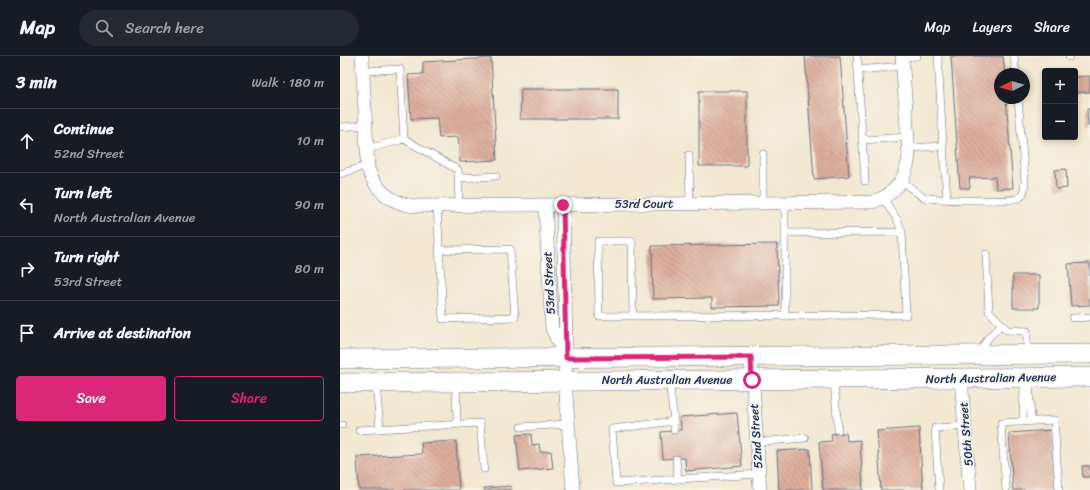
<!DOCTYPE html>
<html lang="en">
<head>
<meta charset="utf-8">
<style>
  body { margin:0; font-family:Sriracha,sans-serif; background:#242831; color:#f1f3f6 }
  .controls { position:absolute; right:12px; top:12px; display:grid; overflow:hidden; border-radius:4px; box-shadow:0 2px 6px #0003 }
  .controls button { width:36px; height:36px; display:grid; place-items:center; padding:0; border:0; border-bottom:1px solid #363941; background:#171b24; color:#f1f3f6; font:20px sans-serif }
  .compass { position:absolute; left:654px; top:12px; width:36px; height:36px; border-radius:50%; background:#171b24; box-shadow:0 2px 6px #0003; rotate:265deg }
  .stop { position:absolute; width:12px; height:12px; margin:-9px; border:3px solid #db2777; border-radius:50%; background:#fff }
  .stop.end { background:#db2777; border-color:#fff; box-shadow:0 1px 4px #0008 }
  .list { margin:0; padding:0; list-style:none }
  h2 { display:flex; justify-content:space-between; align-items:center; height:52px; margin:0; padding:0 16px; font-size:17px }
  h2 small { font-size:13px; font-weight:400; color:#9ea1a6 }
  .list li { display:grid; grid-template-columns:26px 1fr auto; gap:12px; align-items:center; box-sizing:border-box; height:64px; padding:0 16px; border-top:1px solid #363941 }
  .list b { display:block; font-size:15px; white-space:nowrap }
  .list p { margin:0; font-size:13px; white-space:nowrap; color:#9ea1a6 }
  .list em { font-size:13px; font-style:normal; color:#9ea1a6 }
  .actions { display:flex; gap:8px; padding:12px 16px }
  .actions a { flex:1; padding:9px 0; border:1px solid #db2777; border-radius:4px; text-align:center; font-size:14px; color:#db2777 }
  .actions .main { background:#db2777; color:#fff }
  .icon { flex:none; width:22px; height:22px; fill:none; stroke:currentColor; stroke-width:2; stroke-linecap:round; stroke-linejoin:round }
  .map { position:relative; flex:none; width:750px; height:434px; overflow:hidden }
  header { display:flex; align-items:center; gap:24px; box-sizing:border-box; height:56px; padding:0 20px; background:#171b24; border-bottom:1px solid #363941 }
  header strong { font-size:19px }
  nav { display:flex; gap:22px; margin-inline-start:auto; font-size:14px }
  .search { width:280px; height:36px; background:#242831; display:flex; align-items:center; gap:10px; box-sizing:border-box; padding:0 14px; border-radius:22px; color:#9ea1a6; font-size:15px }
  main { display:flex }
  aside { flex:1; background:#171b24 }
  .map>svg:first-child { display:block }
  .building { fill:url(#building-back-hatch) }
  .lines { fill:none; stroke-linecap:round; stroke-linejoin:round }
  .lane-casing { stroke:#677086; stroke-width:8 }
  .street-casing { stroke:#677086; stroke-width:14 }
  .secondary-casing { stroke:#677086; stroke-width:20 }
  .lane { stroke:#fff; stroke-width:7 }
  .street { stroke:#fff; stroke-width:13 }
  .secondary { stroke:#fff; stroke-width:19 }
  .route { stroke:#db2777; stroke-width:5 }
  .labels { text-anchor:middle; stroke-width:3; stroke-linejoin:round; paint-order:stroke }
  .street-label { font-size:12px; fill:#1b2f5e; stroke:#f7f3e8 }
</style>
</head>
<body>
<header>
<strong>Map</strong>
<div class="search"><svg class="icon" aria-label="search" viewBox="0 0 24 24"><circle cx="10" cy="10" r="6"/><path d="M15 15l6 6"/></svg>Search here</div>
<nav><a>Map</a><a>Layers</a><a>Share</a></nav>
</header>
<main>
<aside>
<h2>3 min<small>Walk · 180 m</small></h2>
<ul class="list">
<li><svg class="icon" aria-label="ahead" viewBox="0 0 24 24"><path d="M12 20V5M6 11l6-6 6 6"/></svg><div><b>Continue</b><p>52nd Street</p></div><em>10 m</em></li>
<li><svg class="icon" aria-label="left" viewBox="0 0 24 24"><path d="M17 20v-9H6M10 6l-5 5 5 5"/></svg><div><b>Turn left</b><p>North Australian Avenue</p></div><em>90 m</em></li>
<li><svg class="icon" aria-label="right" viewBox="0 0 24 24"><path d="M7 20v-9h11M14 6l5 5-5 5"/></svg><div><b>Turn right</b><p>53rd Street</p></div><em>80 m</em></li>
<li><svg class="icon" aria-label="arrive" viewBox="0 0 24 24"><path d="M6 21V4h12l-3 4 3 4H6"/></svg><div><b>Arrive at destination</b></div></li>
</ul>
<div class="actions"><a class="main">Save</a><a>Share</a></div>
</aside>
<div class="map">
<svg width="750" height="434" viewBox="0 0 750 434">
  <defs>
    <pattern id="building-back-hatch" width="6" height="6" patternUnits="userSpaceOnUse"><rect width="6" height="6" fill="#deaf9c"/><path d="M-1 5l2 2M0 0l6 6M5-1l2 2" fill="none" stroke="#b38f82"/></pattern>
  </defs>
  <rect width="100%" height="100%" fill="#f7f3e8"/>
  <filter id="ink" filterUnits="userSpaceOnUse"><feTurbulence type="fractalNoise" baseFrequency=".025" numOctaves="2"/><feDisplacementMap in="SourceGraphic" scale="8" xChannelSelector="R" yChannelSelector="G"/><feConvolveMatrix kernelMatrix="1 2 1 2 8 2 1 2 1" color-interpolation-filters="sRGB"/></filter>
  <filter id="wash" filterUnits="userSpaceOnUse"><feTurbulence type="fractalNoise" baseFrequency=".012" numOctaves="4" result="noise"/><feDisplacementMap in="SourceGraphic" scale="16" xChannelSelector="R" yChannelSelector="G"/><feGaussianBlur stdDeviation="0.9" result="paint"/><feColorMatrix in="noise" values="0 0 0 0 0 0 0 0 0 0 0 0 0 0 0 0 0 1.4 0 .05"/><feComposite in="paint" operator="in"/></filter>
  <g filter="url(#wash)">
    <rect width="100%" height="100%" fill="#f3e8d1"/>
    <g id="blocks">
      <!-- building -->
      <path class="building" d="M465,0H500L509,120L474,123Z
        M611,0H663L665,18H660V42H666L673,132L656,133L655,121L629,122L630,132H620Z
        M151,2L157,104L120,106L118,81L99,82L97,62L71,63L68,19L83,18V6Z
        M750,20V36L735,37V21Z
        M181,33H278V63H180Z
        M359,35H407V110H359Z
        M747,53H750V70H748Z
        M726,113L727,132L716,133L715,114Z
        M437,188L439,250L372,251V242L313,243L312,190Z
        M750,207V249L731,250L728,208Z
        M673,219H699V252H673Z
        M397,357L402,410L346,415L345,402L323,403L321,376L341,374L340,361Z
        M579,372L583,434H541L537,375Z
        M712,374L716,434H673L669,377Z
        M506,377L507,385L520,384L523,434H483L479,386L492,385L491,378Z
        M191,378L192,389L199,388L200,396L211,395L213,412L180,415L176,379Z
        M116,385L119,434H19L17,401L82,398L81,387Z
        M470,393L472,434H439L437,395Z
        M742,410H750V421H743Z
        M171,430V434H144V432Z"/>
    </g>
  </g>
  <g filter="url(#ink)">
    <use href="#blocks" fill-opacity="0" stroke="#677086" stroke-width="1"/>
    <g class="lines">
      <!-- lane casing -->
      <g class="lane-casing">
        <path id="lane" d="M517,0L525,125
          M674,0L676,18
          M729,0V1
          M562,1L577,0
          M518,14L563,10
          M23,15L60,13L64,83
          M0,71L26,69
          M522,84L568,81
          M603,90L607,142
          M569,92L603,90L598,0
          M27,93L64,83L118,114L119,149
          M423,98V148
          M349,99L350,148
          M0,118L28,109
          M118,122L156,120
          M562,124C569,130 576,138 584,141C592,144 674,146 679,142C685,139 684,131 685,125L678,42
          M445,147V259
          M97,149L103,263L175,261L170,193L99,194
          M445,177L562,176
          M646,198L649,255L667,274L687,275V298
          M293,260L292,185H258L259,260L566,259L562,176L558,165L543,142
          M733,262L750,261
          M639,297L648,282L661,269
          M689,322L691,365
          M494,324L498,374
          M329,325L334,365L272,373L276,427L419,418
          M116,326L117,368
          M36,327L40,373
          M334,365V374
          M683,366L684,332L688,323
          M0,369H2
          M181,371L228,368
          M19,374L140,367L144,413
          M416,386L465,382
          M336,403L338,423
          M599,434L595,372L625,370
          M666,434L661,367L714,364L719,434"/>
      </g>
      <!-- street casing -->
      <g class="street-casing">
        <path id="street" d="M22,0L28,113C36,135 51,147 74,150L533,146C556,138 567,122 569,99L562,0
          M205,149L212,273L225,299
          M223,149L226,290L225,325L233,434
          M411,301L420,434
          M621,323L630,434"/>
      </g>
      <!-- secondary casing -->
      <g class="secondary-casing">
        <path id="secondary" d="M0,303L750,298
          M0,327L750,321"/>
      </g>
      <!-- lane -->
      <use href="#lane" class="lane"/>
      <!-- street -->
      <use href="#street" class="street"/>
      <!-- secondary -->
      <use href="#secondary" class="secondary"/>
    </g>
  </g>
  <g class="lines" filter="url(#ink)">
    <!-- route -->
    <path class="route" d="M223,149L226,302L411,301L412,324"/>
  </g>
  <g class="labels">
    <!-- street labels -->
    <g class="street-label">
      <text x="304" y="152">53rd Court</text>
      <text transform="translate(209 227) rotate(-93)" y="4">53rd Street</text>
      <text transform="translate(651 322) rotate(-1)" y="4">North Australian Avenue</text>
      <text x="327" y="328">North Australian Avenue</text>
      <text transform="translate(626 378) rotate(-95)" y="4">50th Street</text>
      <text transform="translate(416 380) rotate(-94)" y="4">52nd Street</text>
    </g>
  </g>
</svg>
<div class="controls">
<button>+</button>
<button>−</button>
</div>
<svg class="compass" viewBox="-18 -18 36 36"><path d="M0-13l5 13h-10z" fill="#e53935"/><path d="M0 13l5-13h-10z" fill="#9ea1a6"/></svg>
<div class="stop" style="left:412px;top:324px"></div>
<div class="stop end" style="left:223px;top:149px"></div>
</div>
</main>
</body>
</html>
